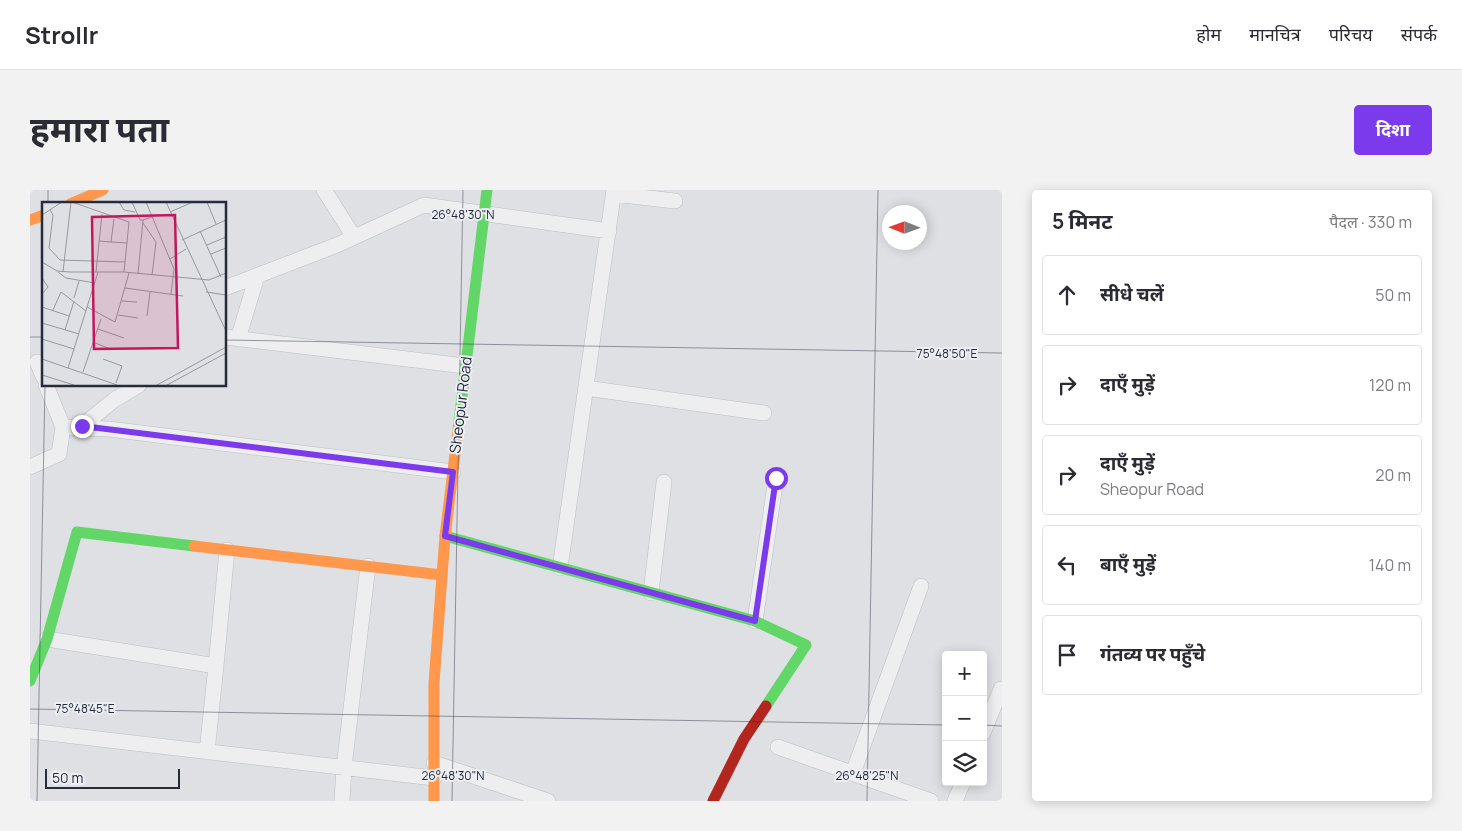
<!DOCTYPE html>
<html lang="hi">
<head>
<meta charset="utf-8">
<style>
  body { margin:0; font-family:Manrope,"Noto Sans Devanagari",sans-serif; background:#f2f2f3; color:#2b2b33 }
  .controls { position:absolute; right:15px; bottom:15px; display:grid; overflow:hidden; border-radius:5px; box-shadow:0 2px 12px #0003 }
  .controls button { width:45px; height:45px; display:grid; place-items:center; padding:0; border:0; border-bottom:1px solid #e1e1e2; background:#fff; color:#2b2b33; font:25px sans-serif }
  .compass { position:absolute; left:852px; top:15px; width:45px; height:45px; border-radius:50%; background:#fff; box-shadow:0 2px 12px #0003; rotate:271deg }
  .scale { position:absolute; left:15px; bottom:12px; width:135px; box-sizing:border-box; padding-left:5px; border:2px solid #272c3b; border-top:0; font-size:14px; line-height:18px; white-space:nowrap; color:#272c3b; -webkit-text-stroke:4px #eceef3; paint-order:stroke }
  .stop { position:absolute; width:15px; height:15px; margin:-11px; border:4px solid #7c3aed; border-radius:50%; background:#fff }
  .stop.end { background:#7c3aed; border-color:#fff; box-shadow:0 1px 5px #0008 }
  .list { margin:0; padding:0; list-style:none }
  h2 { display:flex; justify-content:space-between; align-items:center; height:65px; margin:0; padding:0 20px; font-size:21px }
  h2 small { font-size:16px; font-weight:400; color:#7c7c81 }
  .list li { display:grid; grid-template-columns:32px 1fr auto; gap:15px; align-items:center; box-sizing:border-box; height:80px; margin:0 10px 10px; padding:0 10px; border:1px solid #e1e1e2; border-radius:5px }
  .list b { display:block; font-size:19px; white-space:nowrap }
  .list p { margin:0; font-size:16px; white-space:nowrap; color:#7c7c81 }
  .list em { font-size:16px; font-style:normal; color:#7c7c81 }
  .icon { flex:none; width:28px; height:28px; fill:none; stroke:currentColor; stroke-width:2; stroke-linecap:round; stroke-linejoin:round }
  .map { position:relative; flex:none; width:972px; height:611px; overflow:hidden; border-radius:5px }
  header { display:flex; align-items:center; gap:30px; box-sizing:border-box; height:70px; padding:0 25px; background:#fff; border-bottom:1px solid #e1e1e2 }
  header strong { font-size:24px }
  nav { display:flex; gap:28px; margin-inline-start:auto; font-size:18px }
  .intro { display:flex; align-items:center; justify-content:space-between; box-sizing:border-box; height:120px; padding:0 30px }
  h1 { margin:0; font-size:35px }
  .button { padding:12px 22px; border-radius:5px; background:#7c3aed; color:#fff; font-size:18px; font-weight:700 }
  main { display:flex; gap:30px; padding:0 30px }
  aside { flex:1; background:#fff; border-radius:5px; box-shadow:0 2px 12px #0003 }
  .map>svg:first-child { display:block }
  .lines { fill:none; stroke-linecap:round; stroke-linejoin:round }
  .street-casing { stroke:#bcbec2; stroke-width:16 }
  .street { stroke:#eeeef0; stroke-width:15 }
  .fast { stroke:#63d668; stroke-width:11 }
  .slow { stroke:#ff974d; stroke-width:11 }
  .jam { stroke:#b3261e; stroke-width:11 }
  .route { stroke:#7c3aed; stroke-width:6 }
  .ticks { fill:none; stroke:#272c3b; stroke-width:1; stroke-opacity:0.45 }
  .labels { text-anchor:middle; stroke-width:4; stroke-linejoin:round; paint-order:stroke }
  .street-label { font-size:15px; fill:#272c3b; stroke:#eceef3 }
  .inset-road { fill:none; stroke:#9598a0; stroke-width:1 }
  .view { fill:#c2185b; fill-opacity:0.15; stroke:#c2185b; stroke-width:2.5 }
  .inset-edge { fill:none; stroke:#272c3b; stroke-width:2.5 }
  .ticks-label { font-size:12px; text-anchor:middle; fill:#272c3b; stroke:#eceef3; stroke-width:4; stroke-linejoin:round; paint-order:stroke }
</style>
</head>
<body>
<header>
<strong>Strollr</strong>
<nav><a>होम</a><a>मानचित्र</a><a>परिचय</a><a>संपर्क</a></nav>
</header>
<div class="intro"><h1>हमारा पता</h1><a class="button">दिशा</a></div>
<main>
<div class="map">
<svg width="972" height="611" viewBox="0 0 972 611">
  <rect width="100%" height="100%" fill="#dee0e4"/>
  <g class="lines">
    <!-- street casing -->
    <g class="street-casing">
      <path id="street" d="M294,0L324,47
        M584,4L645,11
        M195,98L307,55L394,15L579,41
        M195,147L435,176
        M208,149L227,86
        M7,172L14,188
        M16,195L33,237L79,239L423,282
        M556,198L734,223
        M52,236L84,210L109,195
        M0,277L29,264L33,237
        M530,378L584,0
        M621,403L634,292
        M725,431L746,288
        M17,449L186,476L177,562
        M186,476L197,360
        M0,541L404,588
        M953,543L971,499
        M748,557L901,611
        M404,573L518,611
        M823,583L891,396
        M312,611L314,577L338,376
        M925,611L933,592"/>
    </g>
    <!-- street -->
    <use href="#street" class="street"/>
    <!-- fast -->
    <path class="fast" d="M428,240L457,0
      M415,346L725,431L776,455L736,516
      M0,491L17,449L47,342L164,356"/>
    <!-- slow -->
    <path class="slow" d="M40,14L73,0
      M0,30L14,25
      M164,356L412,385
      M404,611V493L415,346L428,240"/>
    <!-- jam -->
    <path class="jam" d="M683,611L714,549L736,516"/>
  </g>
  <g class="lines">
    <!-- route -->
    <path class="route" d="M52,236L423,282L415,346L725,431L746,288"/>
  </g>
  <!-- ticks -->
  <path class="ticks" d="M18,14V0M0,147H14M195,150L972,163M0,519L916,535M953,535L972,536M7,611L15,195M422,611L433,0M837,611L848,0"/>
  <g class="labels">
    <!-- street labels -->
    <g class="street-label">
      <text transform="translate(431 215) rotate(-83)" y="5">Sheopur Road</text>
    </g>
  </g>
  <!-- overview -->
  <g transform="translate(12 12)">
    <rect width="184" height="184" fill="#dee0e4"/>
    <path class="inset-road" d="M30,0L87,20L82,70M77,0L82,8L93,10M90,0L98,18H101M104,0L132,67L129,92M124,0L184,129M165,0L174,22M8,8L11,13L7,46L18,58L83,60M128,10L151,0M0,13L20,0M101,21L114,40L110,73M158,29L179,75M140,38L184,18M57,39L69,40L72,17M69,40L85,41M165,43L184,35M169,52L184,46M128,57L144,47M0,60L15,69L28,70H82L167,78L184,71M16,70L24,76L53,81M21,70L29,0M54,70L60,12M96,72L101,18L110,15M0,76L6,85L0,92M83,86L141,94M164,90L184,93M32,96L37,79M80,99L95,100M0,105L27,114M45,105L73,120L87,71M11,108L19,90L44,109M76,113L96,116M105,114L108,90M0,121L37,132M56,127L82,136M23,128L32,99M0,137L32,147M51,140L68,147M0,157L75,183M61,157L80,164L74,181M26,166L56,70M41,170L59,117M0,173L32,183M115,183L184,145M125,183L184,151"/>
    <path class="view" d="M133,13L136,146L52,147L50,15Z"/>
    <rect width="184" height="184" class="inset-edge"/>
  </g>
  <g class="ticks-label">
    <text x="433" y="29">26°48'30"N</text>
    <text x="917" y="168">75°48'50"E</text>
    <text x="55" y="523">75°48'45"E</text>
    <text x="423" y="590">26°48'30"N</text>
    <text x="837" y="590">26°48'25"N</text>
  </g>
</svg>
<div class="controls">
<button>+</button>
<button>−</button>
<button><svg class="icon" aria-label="layers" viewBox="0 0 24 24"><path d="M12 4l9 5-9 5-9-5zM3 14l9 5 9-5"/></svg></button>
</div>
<svg class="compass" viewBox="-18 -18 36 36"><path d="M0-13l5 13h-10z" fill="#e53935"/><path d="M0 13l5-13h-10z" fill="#7c7c81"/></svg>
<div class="scale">50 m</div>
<div class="stop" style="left:746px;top:288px"></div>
<div class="stop end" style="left:52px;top:236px"></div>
</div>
<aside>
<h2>5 मिनट<small>पैदल · 330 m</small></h2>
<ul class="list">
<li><svg class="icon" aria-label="ahead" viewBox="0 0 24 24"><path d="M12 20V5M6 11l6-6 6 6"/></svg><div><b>सीधे चलें</b></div><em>50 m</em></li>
<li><svg class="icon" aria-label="right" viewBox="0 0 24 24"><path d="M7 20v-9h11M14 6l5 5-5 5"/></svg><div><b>दाएँ मुड़ें</b></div><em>120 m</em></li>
<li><svg class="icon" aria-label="right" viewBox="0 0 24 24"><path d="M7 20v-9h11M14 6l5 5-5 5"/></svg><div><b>दाएँ मुड़ें</b><p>Sheopur Road</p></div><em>20 m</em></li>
<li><svg class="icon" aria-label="left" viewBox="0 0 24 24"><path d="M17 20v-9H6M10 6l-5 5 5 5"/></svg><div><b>बाएँ मुड़ें</b></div><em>140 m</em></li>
<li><svg class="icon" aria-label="arrive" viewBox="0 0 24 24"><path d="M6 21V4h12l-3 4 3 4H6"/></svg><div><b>गंतव्य पर पहुँचे</b></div></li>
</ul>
</aside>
</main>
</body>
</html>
